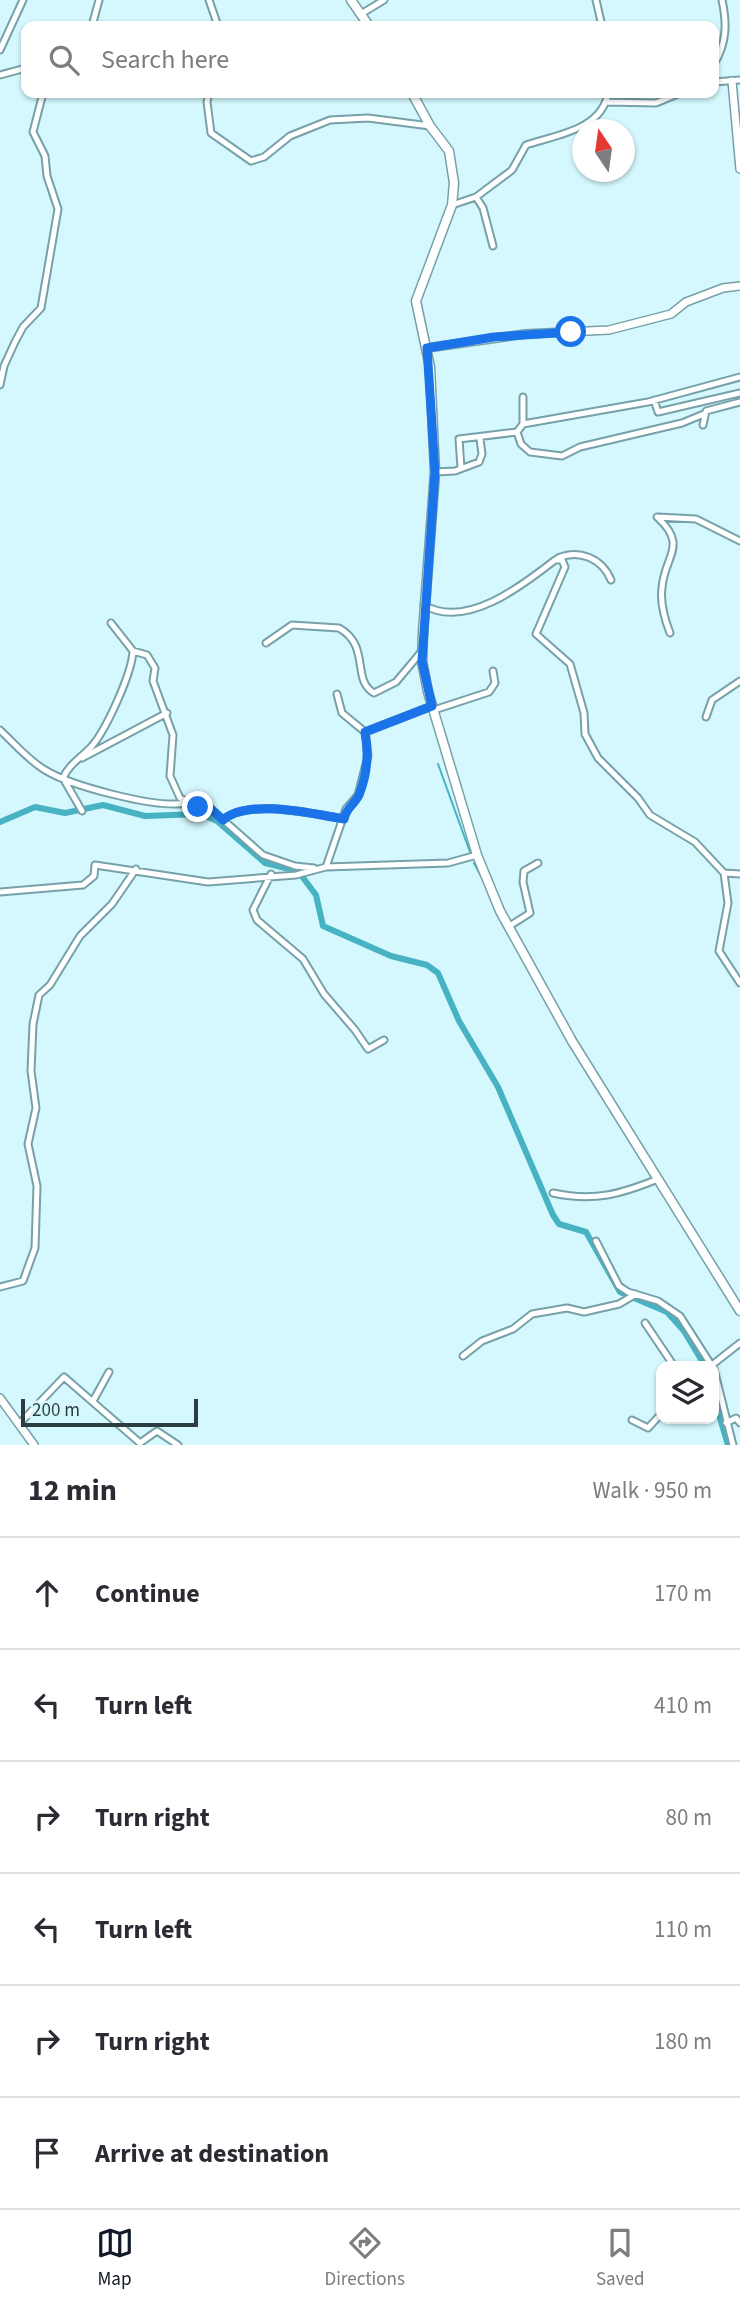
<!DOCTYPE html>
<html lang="en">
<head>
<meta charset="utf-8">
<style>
  body { margin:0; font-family:"Source Sans 3",sans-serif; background:#f7f7f7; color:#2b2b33 }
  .controls { position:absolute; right:21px; bottom:21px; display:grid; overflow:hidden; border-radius:14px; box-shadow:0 2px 5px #0004 }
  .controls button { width:63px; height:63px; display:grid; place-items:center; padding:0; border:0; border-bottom:2px solid #e1e1e2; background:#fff; color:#2b2b33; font:35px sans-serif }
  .compass { position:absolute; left:572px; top:119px; width:63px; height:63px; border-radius:50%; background:#fff; box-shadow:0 2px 5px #0004; rotate:347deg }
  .scale { position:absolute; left:21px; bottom:18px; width:177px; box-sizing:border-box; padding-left:7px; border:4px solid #2b3d40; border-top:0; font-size:19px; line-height:24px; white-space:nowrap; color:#2b3d40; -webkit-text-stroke:5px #d4f8fe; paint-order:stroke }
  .stop { position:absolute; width:21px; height:21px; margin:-16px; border:5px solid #1a73e8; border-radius:50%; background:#fff }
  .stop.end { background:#1a73e8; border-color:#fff; box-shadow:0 2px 7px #0008 }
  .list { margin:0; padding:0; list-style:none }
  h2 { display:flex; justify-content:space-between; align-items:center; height:91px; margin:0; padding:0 28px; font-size:30px }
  h2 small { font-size:23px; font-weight:400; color:#7c7c81 }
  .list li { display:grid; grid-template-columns:46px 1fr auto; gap:21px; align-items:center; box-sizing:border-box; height:112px; padding:0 28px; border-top:2px solid #e1e1e2 }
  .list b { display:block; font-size:26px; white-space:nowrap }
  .list em { font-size:23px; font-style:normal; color:#7c7c81 }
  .icon { flex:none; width:38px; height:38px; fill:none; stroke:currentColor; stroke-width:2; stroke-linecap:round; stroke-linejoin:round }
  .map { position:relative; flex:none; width:740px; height:1445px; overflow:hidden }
  .search { position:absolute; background:#fff; box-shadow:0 2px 5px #0004; left:21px; right:21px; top:21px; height:77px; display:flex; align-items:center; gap:18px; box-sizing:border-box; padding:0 24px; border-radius:14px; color:#7c7c81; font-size:26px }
  .sheet { height:763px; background:#fff }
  nav { display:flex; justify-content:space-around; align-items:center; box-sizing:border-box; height:98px; border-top:2px solid #e1e1e2; background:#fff; font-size:19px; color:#7c7c81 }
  nav a { display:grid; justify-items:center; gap:4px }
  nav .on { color:#111827 }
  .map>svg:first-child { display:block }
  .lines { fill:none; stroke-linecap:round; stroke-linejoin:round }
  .stream { stroke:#46b2c2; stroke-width:2 }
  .canal { stroke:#46b2c2; stroke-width:6 }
  .street-casing { stroke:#76a1a8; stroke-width:9 }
  .secondary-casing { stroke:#76a1a8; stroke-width:10 }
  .primary-casing { stroke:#76a1a8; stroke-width:11 }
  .street { stroke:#fff; stroke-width:5 }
  .secondary { stroke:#fff; stroke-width:7 }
  .primary { stroke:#fff; stroke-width:8 }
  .route { stroke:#1a73e8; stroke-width:9 }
</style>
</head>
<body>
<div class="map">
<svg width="740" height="1445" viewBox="0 0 740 1445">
  <rect width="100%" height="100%" fill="#d4f8fe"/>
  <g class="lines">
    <!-- stream -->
    <path class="stream" d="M438,764L470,852
      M474,863L483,880
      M515,945L553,1014"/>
    <!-- canal -->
    <path class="canal" d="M0,822L35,807L65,813L103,805L145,816L201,814L217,821L265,863L298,871L316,895L323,926L391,956L427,965L438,973L459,1021L498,1087L553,1215L559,1224L586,1232L620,1292L667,1312L684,1331L705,1366
      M714,1398L728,1445"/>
    <!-- street casing -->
    <g class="street-casing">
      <path id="street" d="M209,0L218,26
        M596,0L602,26
        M361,14L384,0
        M92,26L99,0
        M0,50L23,0
        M714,64C727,43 727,23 722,0
        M0,75L26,68
        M714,82L740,80
        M209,93L207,102L211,133L251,161L264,157L290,136L330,120L368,118L430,126
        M607,102L656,103L680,93
        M476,197L483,208L493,246
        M452,205L476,197L512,170L526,145C556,135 602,130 608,93
        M0,385L4,366L15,342L23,327L41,308L58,209L47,176L45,156L33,132L43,93
        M654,400L658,412L740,393
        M523,424L648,402L740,377
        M703,425L706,411L740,402
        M517,432L521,444L530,452L562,456L580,447L682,423L704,414
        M461,468L459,439L517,432L523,424V397
        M435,472L455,471L479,462L482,454L480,439
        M657,517C689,546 664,556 662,588C660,602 665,620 670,633
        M657,517L696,519L740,541
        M558,558C579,549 602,558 611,580
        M424,605C466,630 523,585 555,560H562L565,567L536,634L570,664L584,713L585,734L598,758L638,798L650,815L695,842L724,873L728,903L719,951L740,983
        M266,643L292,625L339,628C371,646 351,680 374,693L396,682L422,651
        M133,651L147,655L155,668L153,681L173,735L170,776L180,798L198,807L211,809L263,855L295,866L314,868
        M434,710L489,692L495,683L493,671
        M706,717L712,700L740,681
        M0,730C14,743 28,760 45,770C71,786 157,809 186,803
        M365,732L432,706
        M82,758L167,713
        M82,811L63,778C69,764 82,757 92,746C107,728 132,673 133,651L111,623
        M223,820C248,798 313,814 344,819
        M326,867L346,809L358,795L368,756L365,732L342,713L337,694
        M724,873L740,874
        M271,874L253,910L257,920L303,959L324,994L355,1030L368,1049L384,1040
        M0,892L83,885L94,876L95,865L208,882L296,875L326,867L448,863L477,855
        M508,927L530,913L523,882L524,871L538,863
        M553,1193C594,1202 621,1194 658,1179
        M596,1241L619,1286L628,1292L658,1301L680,1316L712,1366
        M0,1287L23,1281L35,1248L37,1186L28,1144L36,1108L31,1071L33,1024L39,995L50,985L80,936L112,904L136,869
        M645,1323L674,1366
        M463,1356L482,1341L513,1329L532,1314L567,1308L584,1312L619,1304L636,1294
        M712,1365L740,1343
        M714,1369L733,1445
        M93,1401L109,1372
        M632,1420L648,1428L661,1414
        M20,1423L64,1377L140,1443L157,1431L178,1445
        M726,1423L736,1418L740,1423"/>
    </g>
    <!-- secondary casing -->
    <g class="secondary-casing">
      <path id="secondary" d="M732,81L740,169
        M427,348L525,334L609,330L671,314L686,302L723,288L740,286
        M0,1398L34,1445"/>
    </g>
    <!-- primary casing -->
    <g class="primary-casing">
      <path id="primary" d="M351,0L369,26
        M412,93L430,126L449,151L454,183L452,205L416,301L430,367L435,472L423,632L422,661L428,692L477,855L500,911L572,1041L740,1311"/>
    </g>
    <!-- street -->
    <use href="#street" class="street"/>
    <!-- secondary -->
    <use href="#secondary" class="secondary"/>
    <!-- primary -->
    <use href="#primary" class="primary"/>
  </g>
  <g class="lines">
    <!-- route -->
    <path class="route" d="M198,807L211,809L223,820C248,798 313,814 344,819C346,808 354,805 359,795C367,775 369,753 365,732L432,706L422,661L435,472L427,348L494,337L571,332"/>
  </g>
</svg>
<div class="controls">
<button><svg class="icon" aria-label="layers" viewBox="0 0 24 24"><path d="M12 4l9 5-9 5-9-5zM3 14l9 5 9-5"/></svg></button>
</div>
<svg class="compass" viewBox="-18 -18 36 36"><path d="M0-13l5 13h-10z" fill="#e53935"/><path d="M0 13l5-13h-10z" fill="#7c7c81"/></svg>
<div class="scale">200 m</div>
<div class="stop" style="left:571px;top:332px"></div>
<div class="stop end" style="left:198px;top:807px"></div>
<div class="search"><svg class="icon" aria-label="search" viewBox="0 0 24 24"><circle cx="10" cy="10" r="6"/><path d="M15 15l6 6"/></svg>Search here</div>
</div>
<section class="sheet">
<h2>12 min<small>Walk · 950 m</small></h2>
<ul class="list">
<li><svg class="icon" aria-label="ahead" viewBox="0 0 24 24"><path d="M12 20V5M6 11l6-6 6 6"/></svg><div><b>Continue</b></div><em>170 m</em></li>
<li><svg class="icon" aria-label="left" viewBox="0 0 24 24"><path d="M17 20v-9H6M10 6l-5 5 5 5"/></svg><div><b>Turn left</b></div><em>410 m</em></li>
<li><svg class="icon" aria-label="right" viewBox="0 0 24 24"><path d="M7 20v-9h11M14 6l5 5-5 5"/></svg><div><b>Turn right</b></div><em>80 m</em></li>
<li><svg class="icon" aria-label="left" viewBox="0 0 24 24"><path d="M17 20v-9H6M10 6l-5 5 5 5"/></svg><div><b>Turn left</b></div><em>110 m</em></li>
<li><svg class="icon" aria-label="right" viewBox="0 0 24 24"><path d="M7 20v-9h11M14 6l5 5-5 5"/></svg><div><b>Turn right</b></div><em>180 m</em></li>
<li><svg class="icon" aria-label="arrive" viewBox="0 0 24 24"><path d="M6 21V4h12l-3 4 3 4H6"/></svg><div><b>Arrive at destination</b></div></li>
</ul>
</section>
<nav>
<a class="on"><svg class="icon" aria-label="map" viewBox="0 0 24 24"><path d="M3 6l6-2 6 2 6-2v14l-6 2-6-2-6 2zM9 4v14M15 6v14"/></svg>Map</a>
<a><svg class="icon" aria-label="directions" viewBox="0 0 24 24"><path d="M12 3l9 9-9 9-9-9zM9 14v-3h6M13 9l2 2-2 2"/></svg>Directions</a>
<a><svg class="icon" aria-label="saved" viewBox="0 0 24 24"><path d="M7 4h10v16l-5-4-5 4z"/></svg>Saved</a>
</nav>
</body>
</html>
